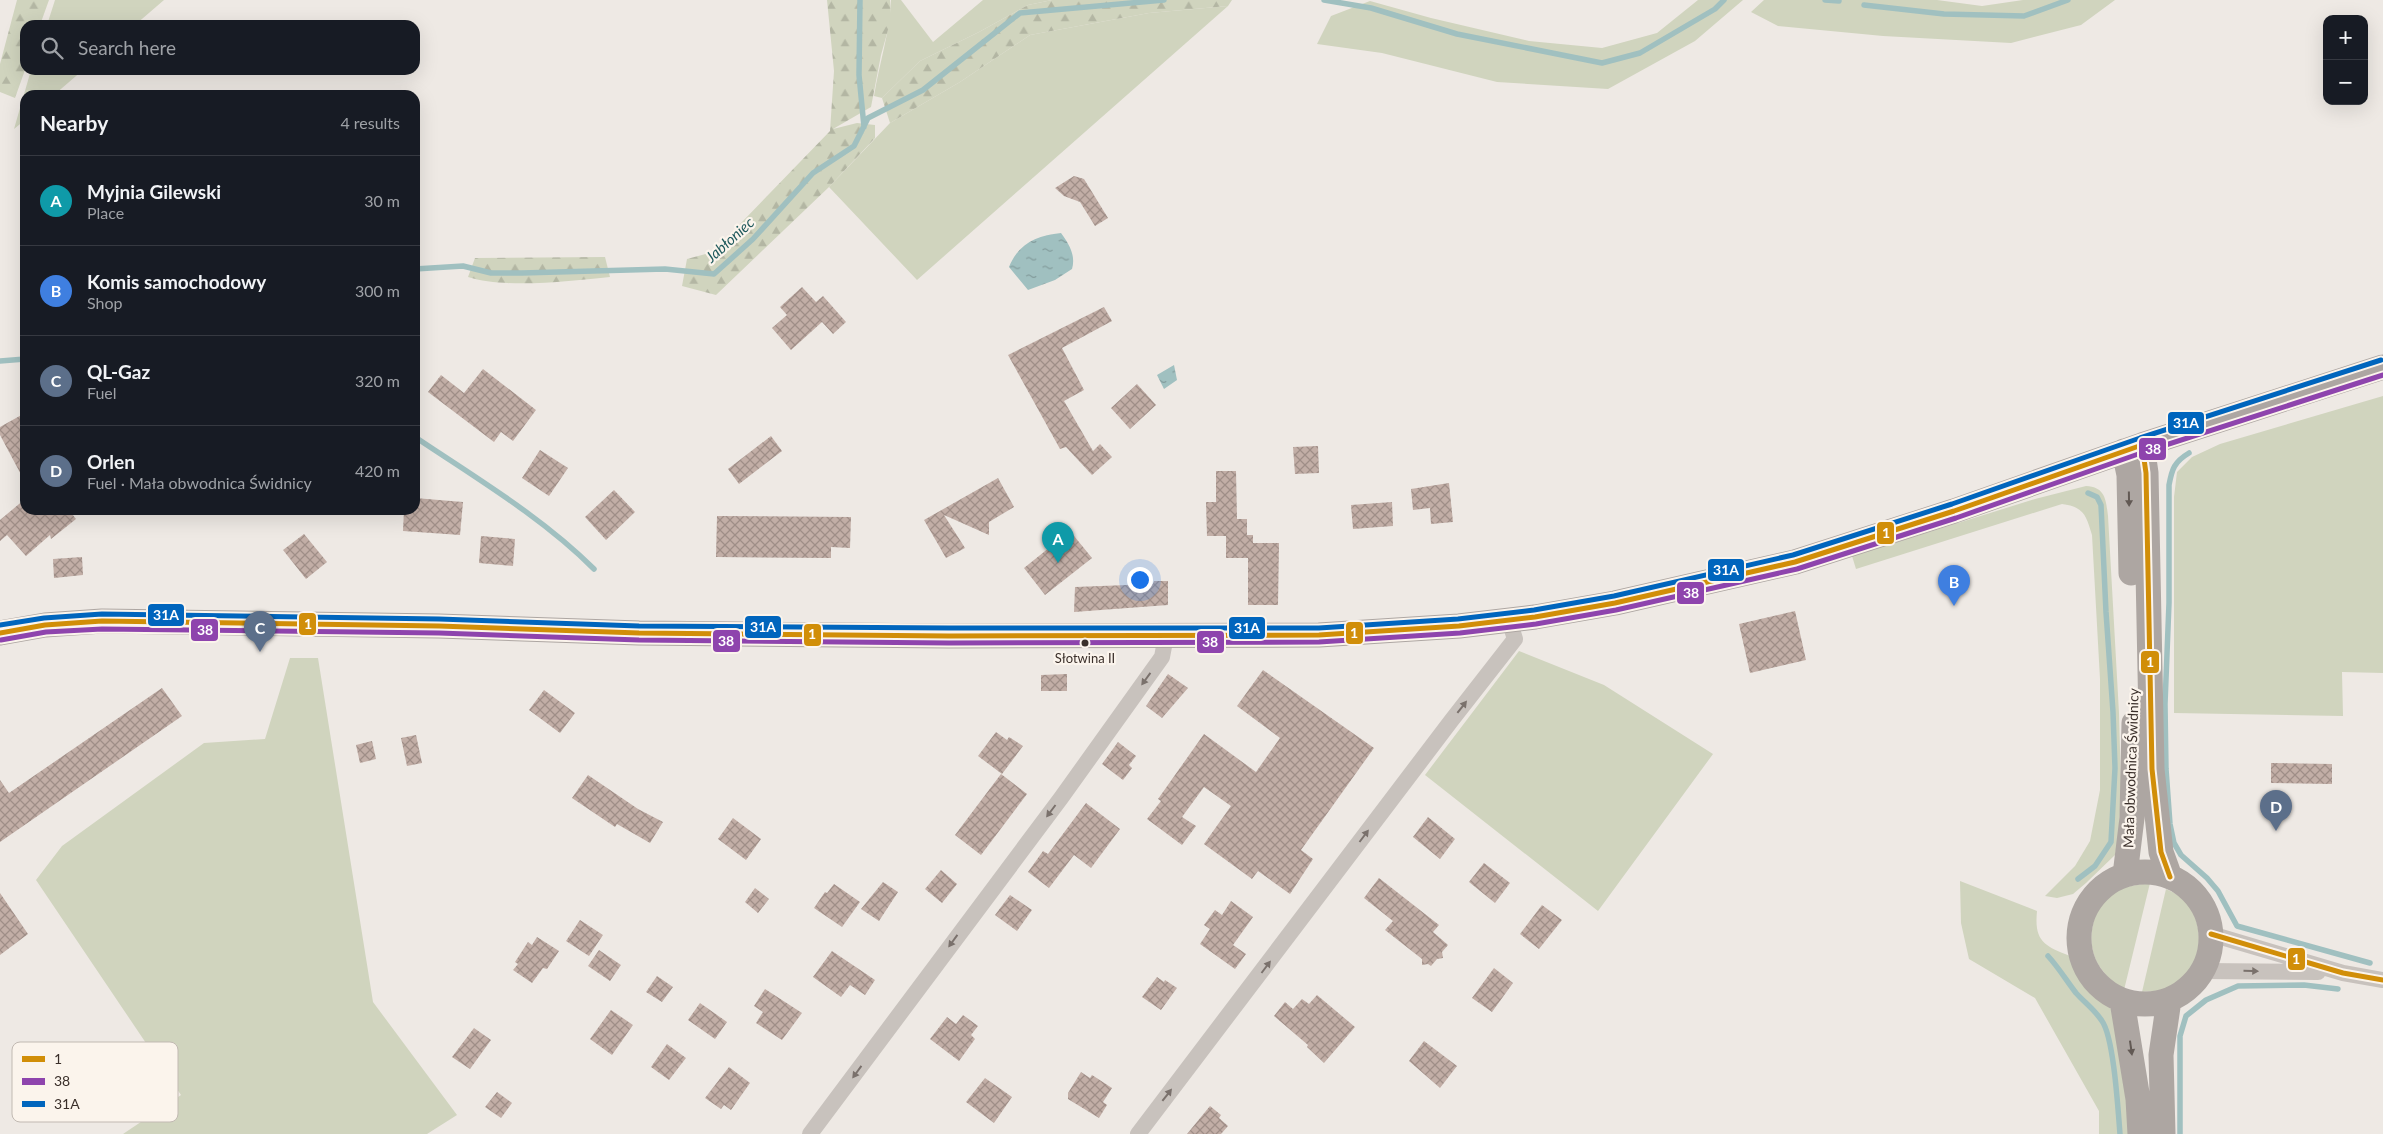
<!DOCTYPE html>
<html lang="en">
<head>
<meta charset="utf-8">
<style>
  body { margin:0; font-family:Lato,sans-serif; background:#242831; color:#f1f3f6 }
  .controls { position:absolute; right:15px; top:15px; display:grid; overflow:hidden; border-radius:10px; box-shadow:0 5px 20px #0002 }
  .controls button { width:45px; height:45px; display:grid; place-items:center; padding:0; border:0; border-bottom:1px solid #363941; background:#171b24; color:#f1f3f6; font:25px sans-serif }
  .you { position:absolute; left:1139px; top:579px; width:18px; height:18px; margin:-12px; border:4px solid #fff; border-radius:50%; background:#1a73e8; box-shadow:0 0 0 8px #1a73e833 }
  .badge { display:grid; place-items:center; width:32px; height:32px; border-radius:50%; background:#d93025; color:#fff; font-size:16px; font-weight:700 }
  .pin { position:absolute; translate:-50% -41px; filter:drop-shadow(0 1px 2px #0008) }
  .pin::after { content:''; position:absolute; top:26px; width:18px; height:15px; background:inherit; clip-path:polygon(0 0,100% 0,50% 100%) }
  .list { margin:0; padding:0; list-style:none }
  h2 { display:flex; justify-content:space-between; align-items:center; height:65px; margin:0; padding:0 20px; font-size:21px }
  h2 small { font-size:16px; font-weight:400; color:#9ea1a6 }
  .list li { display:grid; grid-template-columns:32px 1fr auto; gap:15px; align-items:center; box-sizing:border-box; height:90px; padding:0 20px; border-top:1px solid #363941 }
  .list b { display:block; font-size:19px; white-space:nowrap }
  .list p { margin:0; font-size:16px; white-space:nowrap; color:#9ea1a6 }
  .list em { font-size:16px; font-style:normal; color:#9ea1a6 }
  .icon { flex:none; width:28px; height:28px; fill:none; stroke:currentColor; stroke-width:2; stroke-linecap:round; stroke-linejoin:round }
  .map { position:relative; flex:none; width:2383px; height:1134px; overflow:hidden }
  .search { position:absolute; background:#171b24; box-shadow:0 5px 20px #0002; left:20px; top:20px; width:400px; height:55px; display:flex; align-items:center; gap:12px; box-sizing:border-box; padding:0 18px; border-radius:15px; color:#9ea1a6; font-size:19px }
  .panel { position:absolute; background:#171b24; box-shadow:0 5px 20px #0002; left:20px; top:90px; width:400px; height:425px; border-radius:15px }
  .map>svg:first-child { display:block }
  .green { fill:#d0d4be }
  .forest { fill:url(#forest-firs) }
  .water { fill:url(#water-ripples) }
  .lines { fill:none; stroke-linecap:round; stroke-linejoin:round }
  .stream { stroke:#a0c0c0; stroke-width:5.5 }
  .building { fill:url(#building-cross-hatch) }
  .street { stroke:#c8c2bd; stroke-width:16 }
  .primary { stroke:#ada6a2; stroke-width:25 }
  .bus-1-casing { stroke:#fbf4ec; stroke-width:9 }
  .bus-2-casing { stroke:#fbf4ec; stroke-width:9 }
  .bus-3-casing { stroke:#fbf4ec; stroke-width:9 }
  .bus-1 { stroke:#d18e08; stroke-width:5 }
  .bus-2 { stroke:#8e44ad; stroke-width:5 }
  .bus-3 { stroke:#0065bd; stroke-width:5 }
  .oneway { fill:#625954 }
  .oneway2 { fill:#7a716c }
  .bus-dot { fill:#3a2f2a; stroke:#fbf4ec; stroke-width:2 }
  .labels { text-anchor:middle; stroke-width:4.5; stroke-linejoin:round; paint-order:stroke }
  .bus-label { font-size:13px; fill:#3a2f2a; stroke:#fbf4ec }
  .street-label { font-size:14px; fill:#3a2f2a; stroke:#fbf4ec }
  .water-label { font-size:15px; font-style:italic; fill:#1f595c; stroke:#fbf4ec }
  .key { fill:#fbf4ec; stroke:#c1b9b2; stroke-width:1 }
  .key-label { font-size:14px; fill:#3a2f2a }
  .line-badge { stroke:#fbf4ec; stroke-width:2 }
  .badge-label { font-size:14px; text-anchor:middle; font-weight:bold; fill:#fff }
</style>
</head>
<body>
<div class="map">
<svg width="2383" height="1134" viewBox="0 0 2383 1134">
  <defs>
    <pattern id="forest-firs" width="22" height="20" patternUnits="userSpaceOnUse" patternTransform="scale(1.25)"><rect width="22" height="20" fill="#d0d4be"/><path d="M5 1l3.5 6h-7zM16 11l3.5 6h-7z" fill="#b3b6a3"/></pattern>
    <pattern id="water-ripples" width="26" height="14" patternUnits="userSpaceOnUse" patternTransform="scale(1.25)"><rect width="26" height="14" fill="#a0c0c0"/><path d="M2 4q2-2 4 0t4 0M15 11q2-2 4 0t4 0" fill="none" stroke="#839c9c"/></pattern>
    <pattern id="building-cross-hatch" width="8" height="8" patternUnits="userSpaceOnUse" patternTransform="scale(1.25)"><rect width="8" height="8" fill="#c2aea6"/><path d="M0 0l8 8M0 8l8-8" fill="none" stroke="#9f8e87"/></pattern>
  </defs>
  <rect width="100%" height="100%" fill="#eee9e4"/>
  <!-- green -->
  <path class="green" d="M55,0H164L135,25H47Z
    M891,0H901L933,42L983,0H1052L1028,5L979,32L920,61L882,98L874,96C879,64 890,32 891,0Z
    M1698,0H1743L1695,41L1608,89L1497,82L1382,53L1317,44L1331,16L1370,1L1431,18L1529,41L1602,48L1657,33Z
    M1764,0H1937L1982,6L2023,0H2115L2081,25L2011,43L1883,36L1778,26L1751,12Z
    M1228,6L917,280L829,187L890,123L960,82L1030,35L1149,13Z
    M31,70H83L54,95H25V120L14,129Z
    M2383,396V673L2342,672L2343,716L2174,713V497L2177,472L2192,457L2220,444Z
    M2086,486C2105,487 2106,499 2108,516L2119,713L2121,786L2119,835L2115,855L2086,883L2073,894L2057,898L2045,896L2075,866L2090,841L2100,790V679L2092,535C2086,515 2084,507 2062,504L1856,569L1852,556L2035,499Z
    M1519,651L1604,685L1713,754L1598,911L1425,775Z
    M290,658H318L373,1002L457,1115L427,1134H123L181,1095L36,880L62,846L204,743L265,739Z
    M1960,881L2037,911C2034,941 2044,946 2070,956C2076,981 2095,996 2115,1012L2133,1134H2099V1111L2035,998L1969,959L1961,923Z
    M2150,883L2124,990C2112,982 2098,969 2094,955C2087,935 2094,906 2113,893C2123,886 2137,885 2150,883Z
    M2166,889C2173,892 2181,896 2186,902C2209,930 2201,976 2165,990C2159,992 2149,991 2142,992Z"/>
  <!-- forest -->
  <path class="forest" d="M17,0H49L40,25H25V70L15,98L0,92V64Z
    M827,0H890L891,19L881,55L871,107L833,129L857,123L875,125V138L829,187L716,295L682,286L687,259L713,252L830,131L834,71Z
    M1052,0H1232L1228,6L1149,13L1030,35L960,82L890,123L882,98L920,61L979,32L1028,5Z
    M605,257L610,277C571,281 505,289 468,277L475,258Z"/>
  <!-- water -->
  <path class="water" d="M1061,233C1069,244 1076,255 1072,269L1055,280L1028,290L1009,267C1019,243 1036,236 1061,233Z
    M1174,365L1177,380L1164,389L1157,375Z"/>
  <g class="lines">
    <!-- stream -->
    <path class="stream" d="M860,0L859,75L864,127
      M1324,0L1371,8L1457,34L1602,63L1640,53L1715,9L1724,0
      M1825,0L1839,1
      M1864,5L1944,14L2024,16L2068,0
      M415,269L463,266L491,273H522L665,269L714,274L753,239L813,173L854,146L868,118L923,90L1020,13L1164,0
      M0,361L25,359
      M415,437C476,478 542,517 594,569
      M2189,453C2174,462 2172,469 2169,485V603L2165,704L2166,769L2170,824L2174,843L2181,855L2207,878L2218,891L2237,926L2370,963
      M2078,879L2095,866L2111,842L2115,768L2113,712L2106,612L2101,505L2097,497L2088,493
      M2048,956C2059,968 2066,980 2076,993C2084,1002 2095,1010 2102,1021C2114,1038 2118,1110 2120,1134
      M2180,1134V1036L2186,1016L2206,1000L2238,986L2304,985L2338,989"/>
  </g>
  <!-- building -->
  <path class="building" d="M1074,176L1084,179L1108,218L1095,226L1080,202L1064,196L1055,188Z
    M802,287L816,302L823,296L846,322L833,334L822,322L791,350L772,328L787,315L780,307Z
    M1104,307L1112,321L1062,348L1084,390L1064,401L1093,451L1100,444L1112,457L1092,475L1066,447L1060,449L1008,355Z
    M483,369L536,410L513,441L501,432L494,442L428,392L441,375L464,393Z
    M1137,384L1156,405L1130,429L1111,408Z
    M25,413V482L0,435V427Z
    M771,436L782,451L739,484L728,469Z
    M1318,446L1319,473L1295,474L1293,447Z
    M540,450L568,468L549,496L522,478Z
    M1216,471H1236L1237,519H1247V535H1253V543H1279L1278,605H1248V558H1226V536H1207L1206,502H1216Z
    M998,478L1014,507L989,522V535L944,515L965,548L946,558L924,520Z
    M1449,483L1453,522L1431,524L1430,508L1413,510L1411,489Z
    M614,490L635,512L606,540L585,517Z
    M415,498L463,502L460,535L403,531L404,510H415Z
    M25,499V510H69L76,519L51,539L50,535L26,556L7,535L0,541V520Z
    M1392,502L1393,526L1353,529L1351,505Z
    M717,516L851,517L850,548L831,547V558L716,557Z
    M1070,531L1092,558L1045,595L1024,568Z
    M304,534L327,562L306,579L283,550Z
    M481,536L515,539L513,566L479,563Z
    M82,557L83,575L54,578L53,559Z
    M1154,581H1168V605L1074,612L1075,587L1153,584Z
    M1795,611L1806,660L1750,673L1739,624Z
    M1263,670L1374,748L1301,850L1313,859L1290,894L1258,871L1252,879L1204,844L1231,806L1204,787L1182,817L1196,826L1182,845L1147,819L1161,801L1158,799L1204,734L1256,772L1280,738L1237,706Z
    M1067,674V691H1041V675Z
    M1168,674L1188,688L1162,718L1146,706Z
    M162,688L182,716L0,842V780L9,793Z
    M544,690L575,713L560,733L529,710Z
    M996,732L1007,740L1009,737L1023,746L1002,774L978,756Z
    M416,735L422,763L407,766L401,738Z
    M372,741L376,759L360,763L356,745Z
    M1118,742L1136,756L1129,765L1132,768L1123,780L1102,764Z
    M2271,763L2332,764V784L2271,783Z
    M1001,774L1027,794L981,855L955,835Z
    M588,775L638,809L663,822L650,843L617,824L615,827L572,798Z
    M1086,803L1120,829L1091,868L1074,855L1049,888L1028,872L1043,851L1048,854Z
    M1428,817L1455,839L1440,859L1413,837Z
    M733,818L761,839L746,860L718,839Z
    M1484,863L1510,883L1495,903L1469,882Z
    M941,870L957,884L942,903L925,889Z
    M1379,878L1439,925L1433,932L1448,945L1442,952L1443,958L1437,959L1431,966L1428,964L1422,965V959L1385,930L1393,921L1364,898Z
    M883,882L898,892L879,921L861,909Z
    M834,884L860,902L842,927L814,908L825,892L827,893Z
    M755,888L769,899L758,913L745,902Z
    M0,893L28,934L0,955Z
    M1010,895L1032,910L1017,931L995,915Z
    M1231,901L1253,917L1233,945L1246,954L1235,969L1200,944L1210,929L1204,925L1215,910L1222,915Z
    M1542,905L1562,920L1539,949L1520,934Z
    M580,920L603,935L589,956L566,941Z
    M537,937L559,951L547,969L543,968L532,983L513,970L518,964L515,962L528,942L532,945Z
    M599,950L621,965L610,981L588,966Z
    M832,951L875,980L865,995L850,985L841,997L813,977Z
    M1494,968L1513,983L1492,1012L1472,998Z
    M657,976L673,987L662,1002L646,992Z
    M1157,977L1164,982L1165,980L1177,988L1161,1010L1142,997Z
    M765,989L802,1013L782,1040L756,1023L763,1012L754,1006Z
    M1317,995L1355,1027L1324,1063L1307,1047L1308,1045L1274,1016L1285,1002L1293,1009L1302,999L1309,1004Z
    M700,1003L727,1022L715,1039L688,1020Z
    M611,1010L633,1025L612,1055L590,1039Z
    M963,1015L978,1026L971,1035L975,1039L959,1061L930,1039L947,1017L956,1024Z
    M474,1028L491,1040L470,1069L452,1057Z
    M1424,1041L1457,1066L1440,1088L1409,1061Z
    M667,1044L686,1058L669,1080L651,1067Z
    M729,1067L750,1083L731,1110L724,1105L721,1109L705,1098Z
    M1081,1072L1090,1078L1092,1075L1112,1088L1103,1102L1107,1105L1099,1118L1068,1099V1093Z
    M985,1078L1012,1097L994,1123L966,1102Z
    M497,1092L512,1103L501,1118L485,1107Z
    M1210,1106L1221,1115L1219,1118L1228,1126L1221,1134H1187Z"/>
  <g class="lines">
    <!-- street -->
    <path class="street" d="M2211,934L2343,973L2383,980
      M2203,971L2318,972
      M810,1134L1061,798L1162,657L1166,636
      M1138,1134L1451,721L1515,639L1509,620"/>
    <!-- primary -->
    <path class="primary" d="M2142,445L2146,473L2152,769L2161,852L2170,877
      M2124,451L2129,475L2131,573
      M0,633L45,625L102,621L439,626L639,633L949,636L1319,635L1459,626L1535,617L1615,603L1795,562L1954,511L2142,445L2383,367
      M2079 938a66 66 0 1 1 132 0a66 66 0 1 1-132 0Z
      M2125,875L2132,818L2134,723
      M2122,1001L2138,1099L2140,1134
      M2163,1134L2161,1055L2169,1000"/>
    <!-- bus-1 casing -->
    <g class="bus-1-casing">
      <path id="bus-1" d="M2142,445L2146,473L2152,769L2161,852L2170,877
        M0,633L45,625L102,621L439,626L639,633L949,636L1319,635L1459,626L1535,617L1615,603L1795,562L1954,511L2142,445
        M2211,934L2343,973L2383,980"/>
    </g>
    <!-- bus-2 casing -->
    <g class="bus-2-casing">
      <path id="bus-2" d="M1,640L46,632L102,629L439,633L639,640L949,643L1319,642L1460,633L1536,624L1616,610L1797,569L1956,518L2144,452L2383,375"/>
    </g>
    <!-- bus-3 casing -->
    <g class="bus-3-casing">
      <path id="bus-3" d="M0,625L44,618L102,614L439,619L639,626L949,628H1319L1458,619L1534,610L1614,596L1793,555L1952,504L2140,438L2381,360"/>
    </g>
    <!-- bus-1 -->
    <use href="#bus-1" class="bus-1"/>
    <!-- bus-2 -->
    <use href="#bus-2" class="bus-2"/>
    <!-- bus-3 -->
    <use href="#bus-3" class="bus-3"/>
  </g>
  <!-- one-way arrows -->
  <defs><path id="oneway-solid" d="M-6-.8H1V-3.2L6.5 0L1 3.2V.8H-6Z" transform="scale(1.25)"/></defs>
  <g class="oneway">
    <use href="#oneway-solid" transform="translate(2129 499) rotate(89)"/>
    <use href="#oneway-solid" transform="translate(2131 1048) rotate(82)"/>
  </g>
  <g class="oneway2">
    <use href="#oneway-solid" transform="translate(1146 679) rotate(126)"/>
    <use href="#oneway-solid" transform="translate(1462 707) rotate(-52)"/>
    <use href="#oneway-solid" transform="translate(1051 811) rotate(127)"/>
    <use href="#oneway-solid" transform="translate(1364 836) rotate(-53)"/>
    <use href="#oneway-solid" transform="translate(953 941) rotate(126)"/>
    <use href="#oneway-solid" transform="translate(1266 967) rotate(-53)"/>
    <use href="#oneway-solid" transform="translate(2251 971) rotate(1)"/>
    <use href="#oneway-solid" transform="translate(857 1072) rotate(126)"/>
    <use href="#oneway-solid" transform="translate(1167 1095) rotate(-52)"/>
  </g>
  <!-- markers -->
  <circle class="bus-dot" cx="1085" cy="643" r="4.5"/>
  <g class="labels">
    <!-- bus labels -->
    <g class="bus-label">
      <text x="1085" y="663">Słotwina II</text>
    </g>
    <!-- street labels -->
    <g class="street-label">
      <text transform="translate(2131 768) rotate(-88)" y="5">Mała obwodnica Świdnicy</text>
    </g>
    <!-- water labels -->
    <g class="water-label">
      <text transform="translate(730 240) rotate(-42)" y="5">Jabłoniec</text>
    </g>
  </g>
  <!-- legend -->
  <rect x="12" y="1042" width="166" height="80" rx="8" class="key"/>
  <rect x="22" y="1056" width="23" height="6" fill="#d18e08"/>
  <rect x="22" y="1078" width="23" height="7" fill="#8e44ad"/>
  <rect x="22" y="1101" width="23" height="6" fill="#0065bd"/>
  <g class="key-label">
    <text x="54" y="1064">1</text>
    <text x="54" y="1086">38</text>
    <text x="54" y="1109">31A</text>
  </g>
  <g class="line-badge">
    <rect x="2167" y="411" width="38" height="24" rx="5" fill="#0065bd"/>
    <rect x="2138" y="437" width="29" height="24" rx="5" fill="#8e44ad"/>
    <rect x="1876" y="521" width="19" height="24" rx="5" fill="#d18e08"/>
    <rect x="1707" y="558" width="38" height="24" rx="5" fill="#0065bd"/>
    <rect x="1676" y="581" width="29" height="24" rx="5" fill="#8e44ad"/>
    <rect x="147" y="603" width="38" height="24" rx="5" fill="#0065bd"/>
    <rect x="298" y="612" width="19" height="24" rx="5" fill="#d18e08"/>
    <rect x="744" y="615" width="38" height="24" rx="5" fill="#0065bd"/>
    <rect x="1228" y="616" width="38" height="24" rx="5" fill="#0065bd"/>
    <rect x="190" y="618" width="29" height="24" rx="5" fill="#8e44ad"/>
    <rect x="1345" y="621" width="19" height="24" rx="5" fill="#d18e08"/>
    <rect x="803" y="623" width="19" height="24" rx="5" fill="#d18e08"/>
    <rect x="712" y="629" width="29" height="24" rx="5" fill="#8e44ad"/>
    <rect x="1196" y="630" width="29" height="24" rx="5" fill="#8e44ad"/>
    <rect x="2140" y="650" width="20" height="24" rx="5" fill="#d18e08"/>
    <rect x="2287" y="947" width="19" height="24" rx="5" fill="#d18e08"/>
  </g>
  <g class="badge-label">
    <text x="2186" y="428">31A</text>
    <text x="2153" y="454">38</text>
    <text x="1886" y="538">1</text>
    <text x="1726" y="575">31A</text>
    <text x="1691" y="598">38</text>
    <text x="166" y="620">31A</text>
    <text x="308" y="629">1</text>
    <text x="763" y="632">31A</text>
    <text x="1247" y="633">31A</text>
    <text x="205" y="635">38</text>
    <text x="1354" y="638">1</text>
    <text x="812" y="639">1</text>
    <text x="726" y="646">38</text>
    <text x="1210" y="647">38</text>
    <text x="2150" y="667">1</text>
    <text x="2296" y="964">1</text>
  </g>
</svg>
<div class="controls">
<button>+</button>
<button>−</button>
</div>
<div class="you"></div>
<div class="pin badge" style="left:1058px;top:563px;background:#0f9aa8">A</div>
<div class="pin badge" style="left:1954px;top:606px;background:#3f7fe0">B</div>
<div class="pin badge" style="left:260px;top:652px;background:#5c6f8a">C</div>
<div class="pin badge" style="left:2276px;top:831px;background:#5c6f8a">D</div>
<div class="search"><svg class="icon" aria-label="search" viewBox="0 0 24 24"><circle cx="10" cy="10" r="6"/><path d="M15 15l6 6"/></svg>Search here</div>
<section class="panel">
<h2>Nearby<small>4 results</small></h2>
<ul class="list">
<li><span class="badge" style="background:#0f9aa8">A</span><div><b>Myjnia Gilewski</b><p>Place</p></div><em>30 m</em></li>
<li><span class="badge" style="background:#3f7fe0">B</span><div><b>Komis samochodowy</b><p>Shop</p></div><em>300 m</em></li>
<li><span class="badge" style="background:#5c6f8a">C</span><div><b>QL-Gaz</b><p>Fuel</p></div><em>320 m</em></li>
<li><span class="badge" style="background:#5c6f8a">D</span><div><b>Orlen</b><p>Fuel · Mała obwodnica Świdnicy</p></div><em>420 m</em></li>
</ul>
</section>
</div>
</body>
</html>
